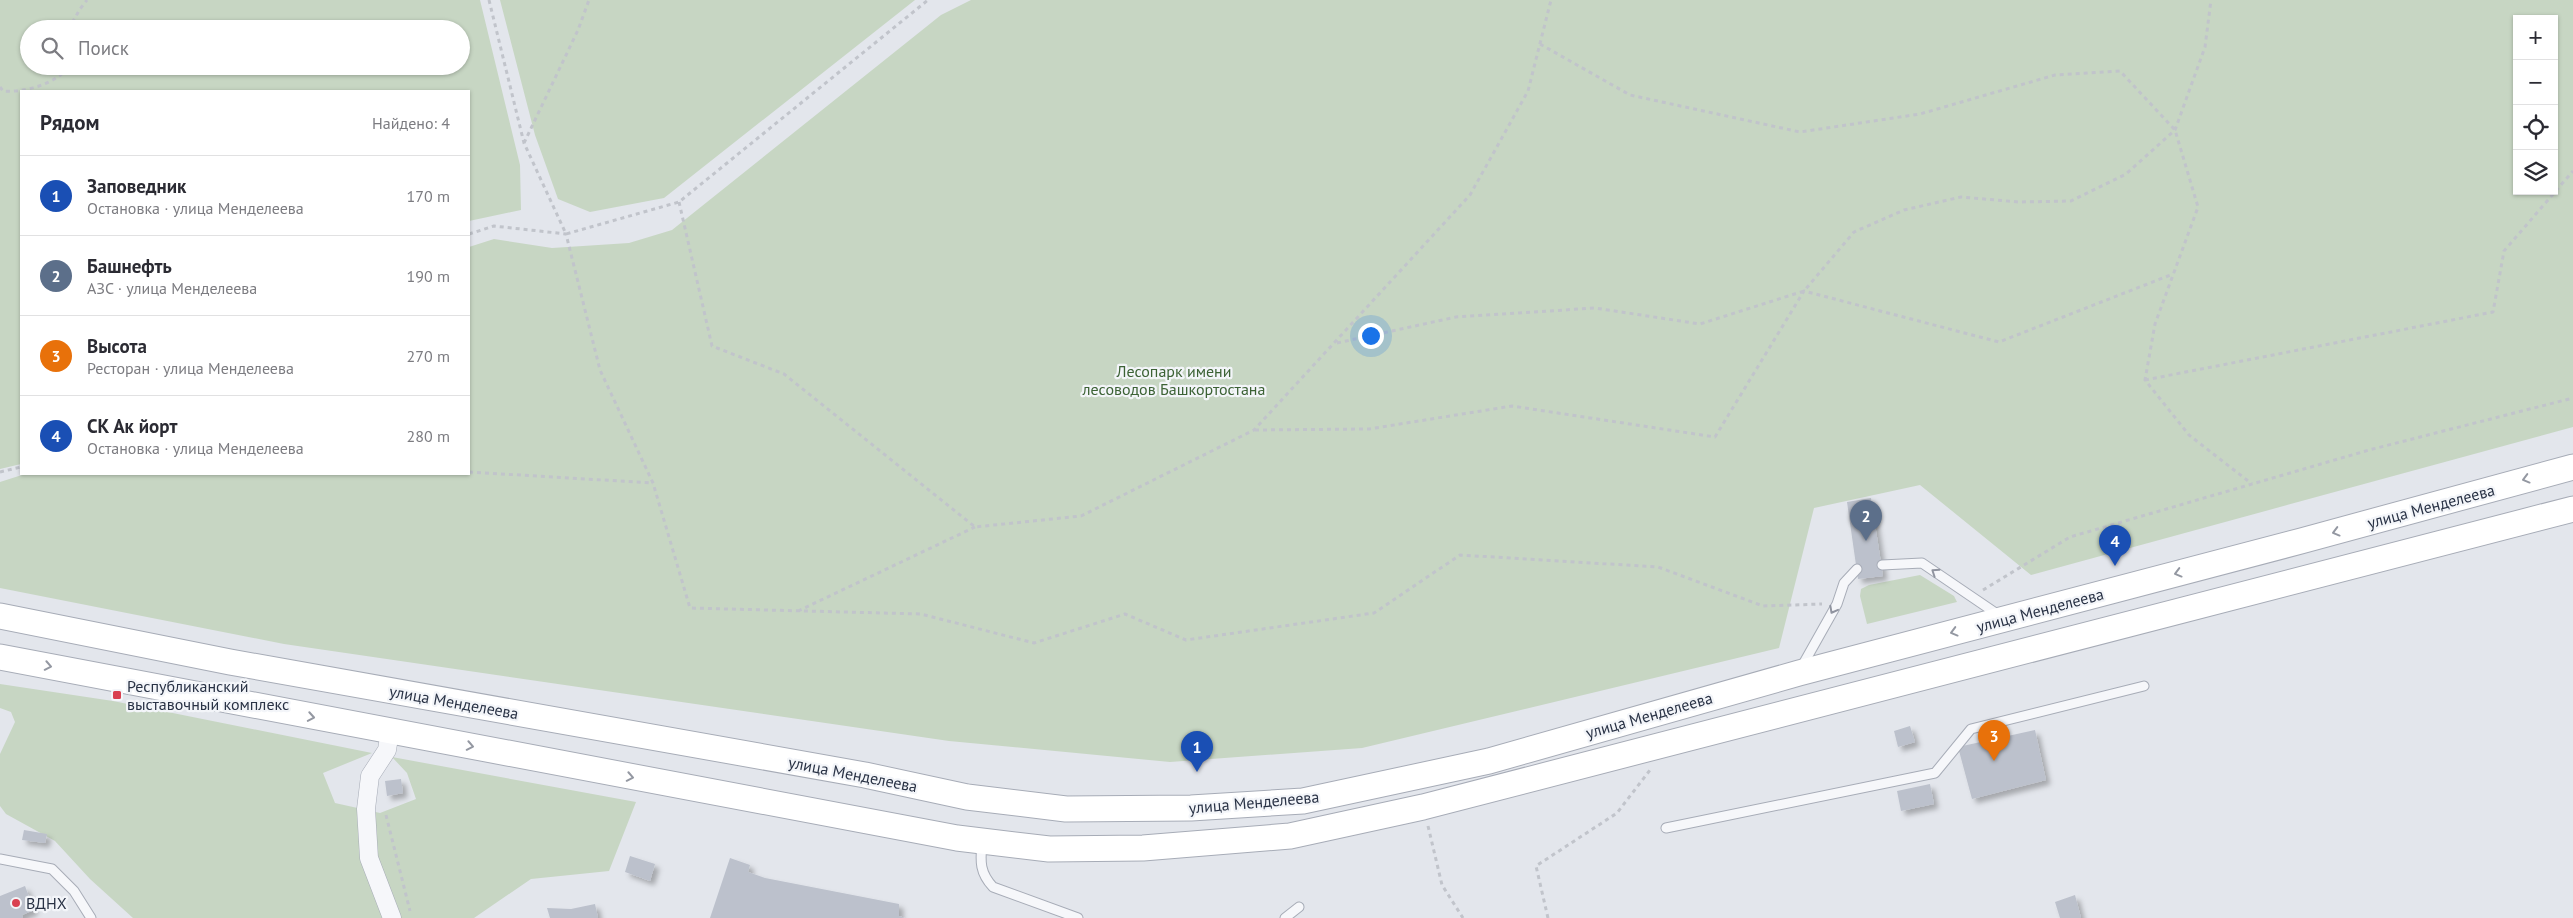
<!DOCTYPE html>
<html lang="ru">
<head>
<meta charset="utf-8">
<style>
  body { margin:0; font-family:"PT Sans",sans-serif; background:#f2f2f3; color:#2b2b33 }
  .controls { position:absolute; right:15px; top:15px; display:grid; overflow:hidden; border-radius:0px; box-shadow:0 1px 4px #0004 }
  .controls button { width:45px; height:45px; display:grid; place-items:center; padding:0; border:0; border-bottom:1px solid #e1e1e2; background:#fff; color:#2b2b33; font:25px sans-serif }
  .you { position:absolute; left:1370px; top:335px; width:18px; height:18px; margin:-12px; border:4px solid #fff; border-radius:50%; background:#1a73e8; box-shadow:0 0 0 8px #1a73e833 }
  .badge { display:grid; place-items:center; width:32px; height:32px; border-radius:50%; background:#111827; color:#fff; font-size:16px; font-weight:700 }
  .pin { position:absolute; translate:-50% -41px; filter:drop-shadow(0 1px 2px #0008) }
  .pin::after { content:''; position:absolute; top:26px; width:18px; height:15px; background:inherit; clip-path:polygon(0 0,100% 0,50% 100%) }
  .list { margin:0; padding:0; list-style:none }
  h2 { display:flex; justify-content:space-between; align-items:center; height:65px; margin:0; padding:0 20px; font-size:21px }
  h2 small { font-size:16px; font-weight:400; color:#7c7c81 }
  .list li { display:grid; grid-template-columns:32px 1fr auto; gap:15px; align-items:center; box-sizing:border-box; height:80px; padding:0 20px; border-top:1px solid #e1e1e2 }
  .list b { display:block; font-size:19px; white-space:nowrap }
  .list p { margin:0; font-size:16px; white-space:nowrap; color:#7c7c81 }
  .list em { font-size:16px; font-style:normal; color:#7c7c81 }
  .icon { flex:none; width:28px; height:28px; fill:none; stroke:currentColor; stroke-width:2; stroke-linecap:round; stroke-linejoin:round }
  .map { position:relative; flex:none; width:2573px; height:918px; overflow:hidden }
  .search { position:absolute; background:#fff; box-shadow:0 1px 4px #0004; left:20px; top:20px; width:450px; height:55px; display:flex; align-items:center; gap:12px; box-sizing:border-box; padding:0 18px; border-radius:28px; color:#7c7c81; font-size:19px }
  .panel { position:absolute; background:#fff; box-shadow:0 1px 4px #0004; left:20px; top:90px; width:450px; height:385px; border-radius:0px }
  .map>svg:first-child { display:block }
  .green { fill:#c7d6c3; fill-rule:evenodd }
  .building { fill:#bcc1cc; filter:url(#shadow) }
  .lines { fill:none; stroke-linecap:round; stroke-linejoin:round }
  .service-casing { stroke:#a7acb7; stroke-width:11 }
  .minor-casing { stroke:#a7acb7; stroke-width:19 }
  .secondary-casing { stroke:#a7acb7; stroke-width:27 }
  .path { stroke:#c1c4cb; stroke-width:3; stroke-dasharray:4 4; stroke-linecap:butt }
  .service { stroke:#f6f7fa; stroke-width:9 }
  .minor { stroke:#f6f7fa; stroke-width:18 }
  .secondary { stroke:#fff; stroke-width:25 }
  .oneway { stroke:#9498a2 }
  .oneway2 { stroke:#9094a0 }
  .poi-dot { fill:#d94050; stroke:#f3f5f9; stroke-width:2 }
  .labels { text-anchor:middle; stroke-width:4.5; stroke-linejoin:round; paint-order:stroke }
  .park-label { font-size:16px; fill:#3c6235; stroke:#f3f5f9 }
  .street-label { font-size:16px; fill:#293245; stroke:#f3f5f9 }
  .poi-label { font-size:16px; fill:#293245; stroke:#f3f5f9; text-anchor:start }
</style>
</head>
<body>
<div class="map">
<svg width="2573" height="918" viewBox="0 0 2573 918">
  <defs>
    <filter id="shadow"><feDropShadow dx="4.5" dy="4.5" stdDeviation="2.5" flood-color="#0004"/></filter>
  </defs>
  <rect width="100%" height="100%" fill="#e3e6ec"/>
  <!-- green -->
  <path class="green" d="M0,0H480L520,165L521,210L469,221V91H21V464L0,469ZM29,29H461V66H29Z
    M500,0H915L664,198L590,212L558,199L535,135Z
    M971,0H2573V427L2031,575L1920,485L1814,508L1779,648L1362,748L1170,762L949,741L284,644L0,588V482L25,474H469V247L494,239L552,248L629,243L672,230L941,15ZM2517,19H2554V191H2517Z
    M1920,575L1954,596L1957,602L1867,624L1860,596L1861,589L1869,585Z
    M0,684L113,701L372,753L323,773L335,803L380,813L416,799L407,773L392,757L636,802L609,871L531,879L474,918H133L90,879L55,841L6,814L0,806V754L15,722L11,712L0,708Z"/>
  <!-- building -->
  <path class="building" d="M1871,498L1883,576L1858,579L1847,502Z
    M1910,726L1915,742L1898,747L1894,731Z
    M2035,730L2046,780L1972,799L1958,747Z
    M401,779L403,793L387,796L385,781Z
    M1930,784L1934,804L1901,811L1897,791Z
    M24,830L47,834L45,843L22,840Z
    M630,856L655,864L650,881L625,872Z
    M730,858L750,865L748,872L765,878L899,904V916L905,918H710Z
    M25,886L34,910L22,915L23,918H0V896Z
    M2075,895L2081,918H2060L2055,902Z
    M595,904L598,918H550L547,908L571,909Z"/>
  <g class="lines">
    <!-- service casing -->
    <g class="service-casing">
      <path id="service" d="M1882,565L1922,563L2000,616
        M1801,668L1837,604L1844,583L1857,569
        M1666,828L1935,773L1971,729L2144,686
        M982,843C980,862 980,873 993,887L1078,918
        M0,859L52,869L74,891L91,918
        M1285,918L1299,907"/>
    </g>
    <!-- minor casing -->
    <g class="minor-casing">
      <path id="minor" d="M390,731L387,750L370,776L366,809L369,858L392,918"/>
    </g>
    <!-- secondary casing -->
    <g class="secondary-casing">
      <path id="secondary" d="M0,616L230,662L865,775L967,797L1066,809L1191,808L1303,801L1489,761L1799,673L2301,541L2573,467
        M0,657L957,838L1049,849L1143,848L1290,836L1423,807L2573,509"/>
    </g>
    <!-- path -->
    <path class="path" d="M489,0L524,143L566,234L679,202L928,0
      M34,29C49,19 58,29 72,23L80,9L87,0
      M29,33V41
      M1540,44L1630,95L1800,132L1920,114L2055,75L2120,71L2175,130L2198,207L2155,324L2145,380L2189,435L2252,484
      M0,87L3,91C23,93 57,84 69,66
      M524,143L578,30L589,0
      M679,202L712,346L784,374L975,527L1081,516L1254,430L1470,195L1528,91L1551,0
      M469,234L494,226L566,234L600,370L653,483L690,608L921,614L1034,643L1125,614L1186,640L1374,613L1460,555L1658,567L1763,606L1822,604
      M1337,343L1456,317L1595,308L1700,324L1804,291L1854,232L1904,210L1961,197L2019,202L2071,201L2126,174L2175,130L2205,47L2211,0
      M2145,380L2493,312L2504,251L2573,171
      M1255,430L1369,429L1512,406L1715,437L1804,291L1999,342L2173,274
      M0,472L21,467
      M469,472L653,483
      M1983,590L2070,537L2369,450L2573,398
      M798,611L975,527
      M386,815L410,911
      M1428,826L1442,885L1463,918
      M1548,918L1536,866L1617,813L1650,770"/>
    <!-- service -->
    <use href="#service" class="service"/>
    <!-- minor -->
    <use href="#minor" class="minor"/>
    <!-- secondary -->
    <use href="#secondary" class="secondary"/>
  </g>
  <!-- one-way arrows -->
  <defs><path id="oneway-chevron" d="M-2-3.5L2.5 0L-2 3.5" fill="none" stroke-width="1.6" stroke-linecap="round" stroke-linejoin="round" transform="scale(1.25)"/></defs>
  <g class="oneway">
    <use href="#oneway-chevron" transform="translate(2526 479) rotate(165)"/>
    <use href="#oneway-chevron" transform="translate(2336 532) rotate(165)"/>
    <use href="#oneway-chevron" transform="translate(2178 573) rotate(165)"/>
    <use href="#oneway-chevron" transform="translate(1954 632) rotate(165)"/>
    <use href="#oneway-chevron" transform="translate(48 666) rotate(11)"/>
    <use href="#oneway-chevron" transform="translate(311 717) rotate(10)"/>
    <use href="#oneway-chevron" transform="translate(470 746) rotate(11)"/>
    <use href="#oneway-chevron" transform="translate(630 777) rotate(11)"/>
  </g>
  <g class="oneway2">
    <use href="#oneway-chevron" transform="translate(1935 572) rotate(-146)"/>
    <use href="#oneway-chevron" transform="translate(1833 610) rotate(118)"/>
  </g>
  <!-- markers -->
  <g class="poi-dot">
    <rect x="112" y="690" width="10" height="10" rx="2.5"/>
    <circle cx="16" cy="903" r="5"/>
  </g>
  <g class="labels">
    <!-- park labels -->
    <g class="park-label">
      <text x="1174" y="377">Лесопарк имени<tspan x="1174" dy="18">лесоводов Башкортостана</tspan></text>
    </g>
    <!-- street labels -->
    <g class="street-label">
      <text transform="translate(2431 506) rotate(-15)" y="6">улица Менделеева</text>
      <text transform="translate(2040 610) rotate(-15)" y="6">улица Менделеева</text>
      <text transform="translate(454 702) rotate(10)" y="6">улица Менделеева</text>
      <text transform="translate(1649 715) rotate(-16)" y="6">улица Менделеева</text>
      <text transform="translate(853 774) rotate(11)" y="6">улица Менделеева</text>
      <text transform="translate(1254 802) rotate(-5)" y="6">улица Менделеева</text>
    </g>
    <!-- poi labels -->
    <g class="poi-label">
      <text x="127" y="692">Республиканский<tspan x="127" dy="18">выставочный комплекс</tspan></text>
      <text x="26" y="909">ВДНХ</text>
    </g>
  </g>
</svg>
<div class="controls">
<button>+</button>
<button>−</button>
<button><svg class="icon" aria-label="locate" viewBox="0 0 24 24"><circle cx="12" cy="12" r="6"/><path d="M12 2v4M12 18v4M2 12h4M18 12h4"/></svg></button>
<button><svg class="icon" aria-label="layers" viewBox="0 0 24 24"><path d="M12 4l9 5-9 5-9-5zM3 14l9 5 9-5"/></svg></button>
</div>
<div class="you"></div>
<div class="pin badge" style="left:1197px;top:772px;background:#1a4fb4">1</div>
<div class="pin badge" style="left:1866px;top:541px;background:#5c6f8a">2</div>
<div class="pin badge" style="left:1994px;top:761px;background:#e8710a">3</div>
<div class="pin badge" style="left:2115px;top:566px;background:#1a4fb4">4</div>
<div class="search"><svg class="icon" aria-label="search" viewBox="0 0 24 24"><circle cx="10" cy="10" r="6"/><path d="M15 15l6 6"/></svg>Поиск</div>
<section class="panel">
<h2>Рядом<small>Найдено: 4</small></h2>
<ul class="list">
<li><span class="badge" style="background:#1a4fb4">1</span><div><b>Заповедник</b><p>Остановка · улица Менделеева</p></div><em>170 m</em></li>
<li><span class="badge" style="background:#5c6f8a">2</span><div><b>Башнефть</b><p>АЗС · улица Менделеева</p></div><em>190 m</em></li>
<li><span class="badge" style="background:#e8710a">3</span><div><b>Высота</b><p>Ресторан · улица Менделеева</p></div><em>270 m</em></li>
<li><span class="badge" style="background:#1a4fb4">4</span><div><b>СК Ак йорт</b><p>Остановка · улица Менделеева</p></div><em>280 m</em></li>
</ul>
</section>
</div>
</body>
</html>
